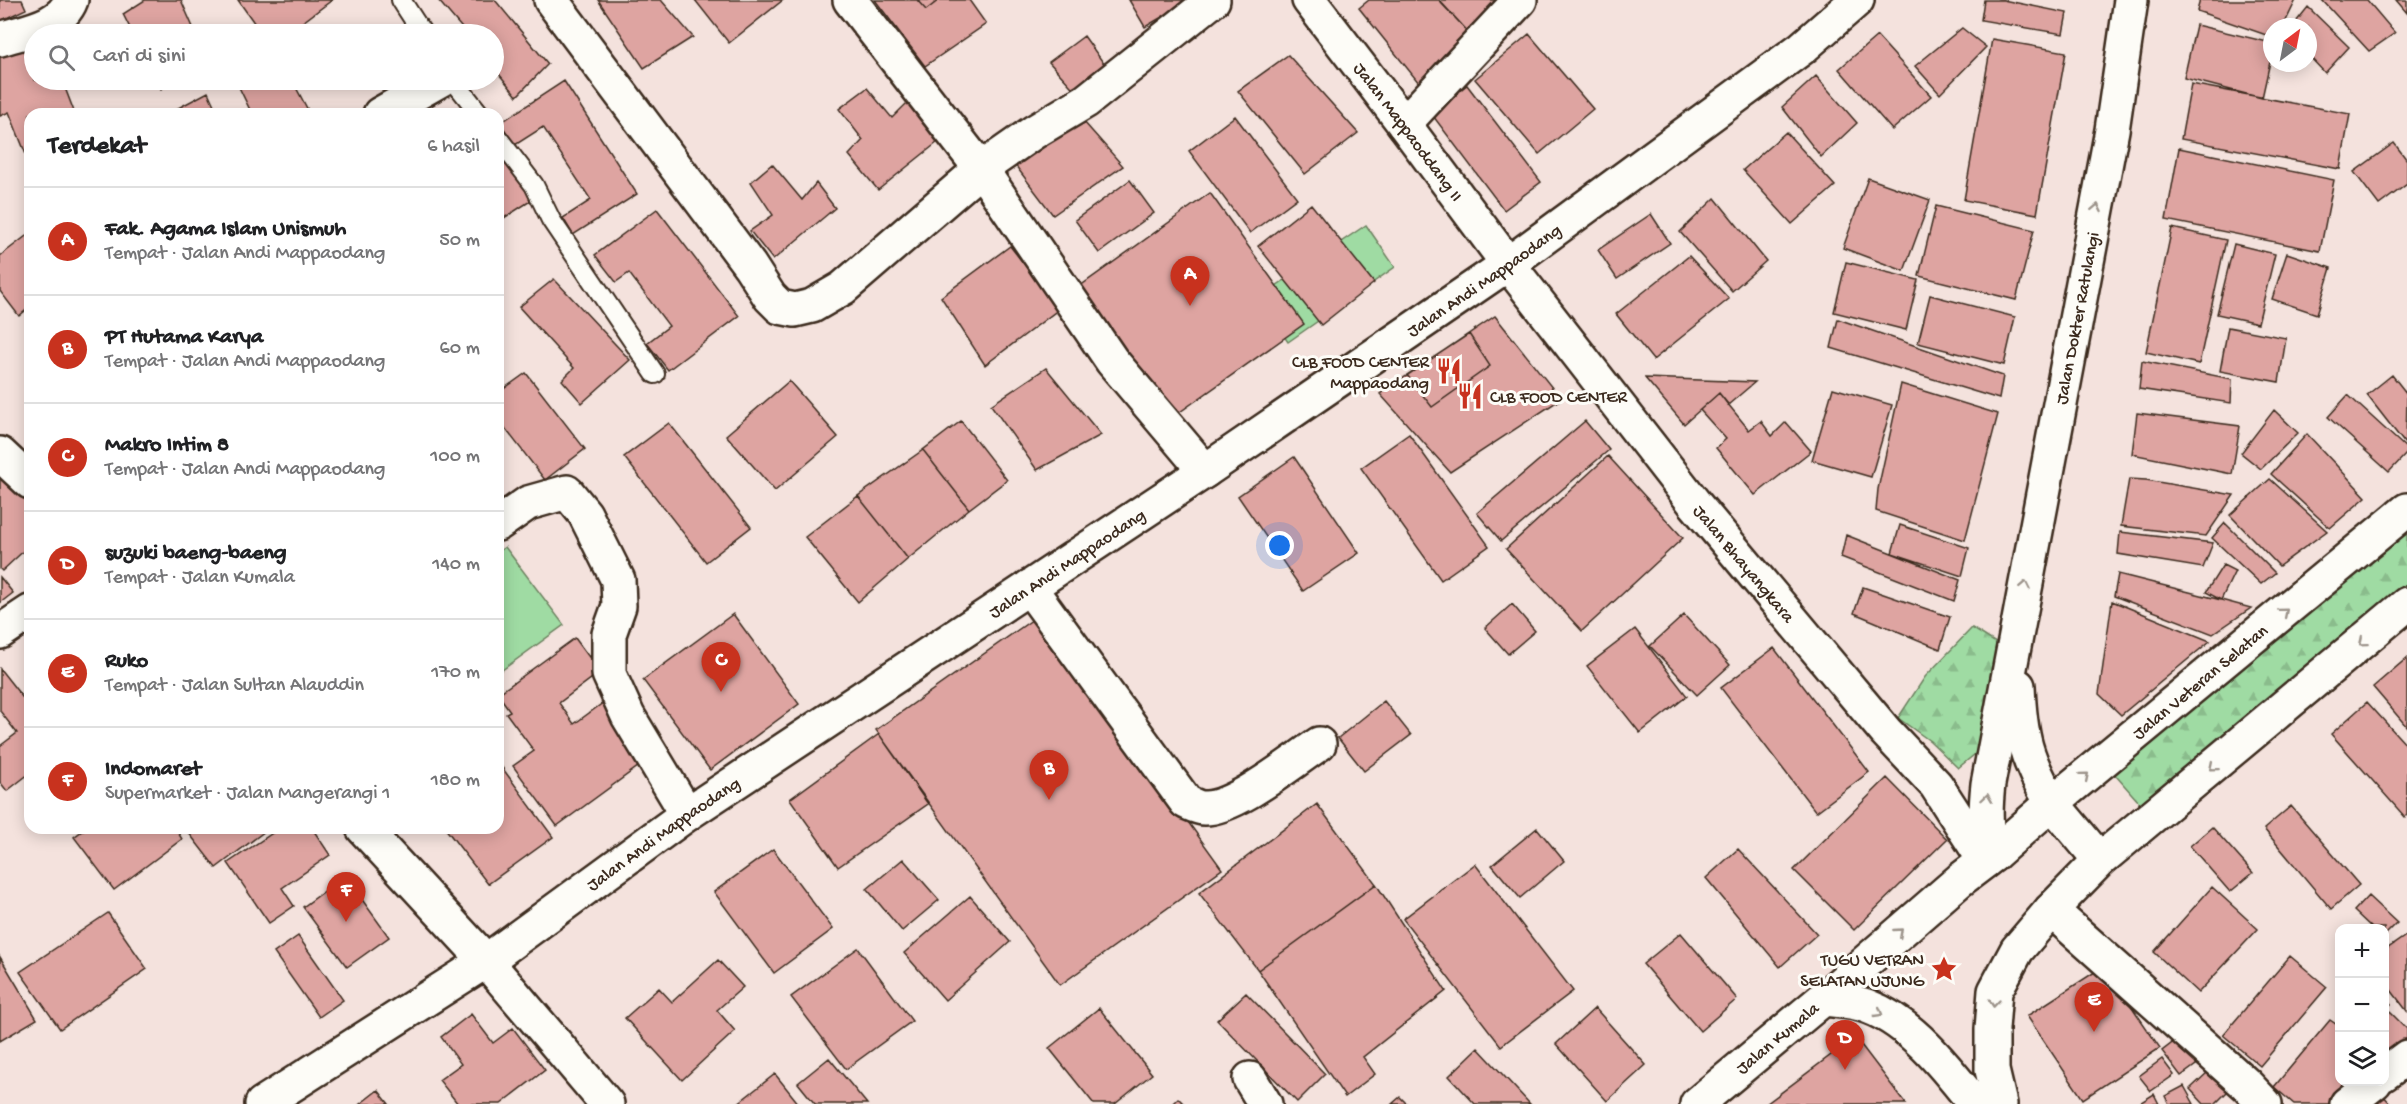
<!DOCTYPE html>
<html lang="id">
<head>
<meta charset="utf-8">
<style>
  body { margin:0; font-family:"Gochi Hand",sans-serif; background:#f6f6f6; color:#202124 }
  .controls { position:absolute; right:18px; bottom:18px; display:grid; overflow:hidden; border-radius:12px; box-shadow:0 3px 15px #0003 }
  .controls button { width:54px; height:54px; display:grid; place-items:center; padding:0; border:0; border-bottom:2px solid #e0e0e0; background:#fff; color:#202124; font:30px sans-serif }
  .compass { position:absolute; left:2263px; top:18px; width:54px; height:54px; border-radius:50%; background:#fff; box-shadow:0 3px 15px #0003; rotate:32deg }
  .you { position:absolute; left:1280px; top:546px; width:21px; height:21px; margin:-15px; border:4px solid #fff; border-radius:50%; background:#1a73e8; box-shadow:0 0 0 9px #1a73e833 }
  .badge { display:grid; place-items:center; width:39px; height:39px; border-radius:50%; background:#c8321e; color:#fff; font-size:20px; font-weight:700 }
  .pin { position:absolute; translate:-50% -50px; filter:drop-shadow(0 2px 3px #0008) }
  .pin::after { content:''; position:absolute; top:32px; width:21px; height:18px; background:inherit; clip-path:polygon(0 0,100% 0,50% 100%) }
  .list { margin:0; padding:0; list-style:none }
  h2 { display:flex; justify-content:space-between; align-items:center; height:78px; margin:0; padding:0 24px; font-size:26px }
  h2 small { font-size:20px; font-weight:400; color:#757577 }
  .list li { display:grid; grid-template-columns:39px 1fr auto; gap:18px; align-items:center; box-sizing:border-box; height:108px; padding:0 24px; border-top:2px solid #e0e0e0 }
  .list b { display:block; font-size:22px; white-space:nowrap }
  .list p { margin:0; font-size:20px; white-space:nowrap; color:#757577 }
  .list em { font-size:20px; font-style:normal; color:#757577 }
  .icon { flex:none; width:33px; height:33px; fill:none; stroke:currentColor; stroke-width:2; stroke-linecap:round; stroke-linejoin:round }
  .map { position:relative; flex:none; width:2407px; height:1104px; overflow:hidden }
  .search { position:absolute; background:#fff; box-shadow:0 3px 15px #0003; left:24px; top:24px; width:480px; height:66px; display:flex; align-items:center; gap:15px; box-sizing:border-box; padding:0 21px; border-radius:33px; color:#757577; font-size:22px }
  .panel { position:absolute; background:#fff; box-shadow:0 3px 15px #0003; left:24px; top:108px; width:480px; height:726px; border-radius:18px }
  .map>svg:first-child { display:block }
  .forest { fill:url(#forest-firs); stroke:#6d8260; stroke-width:1.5 }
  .pitch { fill:#9fdba3; stroke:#6d8260; stroke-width:1.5 }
  .building { fill:#dea4a1; stroke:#3b2a1e; stroke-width:1.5 }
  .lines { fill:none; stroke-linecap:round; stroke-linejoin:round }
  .lane-casing { stroke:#3b2a1e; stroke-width:22 }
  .street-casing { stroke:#3b2a1e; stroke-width:38 }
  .secondary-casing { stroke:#3b2a1e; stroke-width:38 }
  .primary-casing { stroke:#3b2a1e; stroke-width:38 }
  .lane { stroke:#fdfcf7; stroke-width:18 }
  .street { stroke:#fdfcf7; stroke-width:33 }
  .secondary { stroke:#fdfcf7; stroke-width:33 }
  .primary { stroke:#fdfcf7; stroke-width:33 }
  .oneway { stroke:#9c938a }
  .labels { text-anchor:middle; stroke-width:6; stroke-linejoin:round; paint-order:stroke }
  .street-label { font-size:18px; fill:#3b2a1e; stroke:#fdfcf7 }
  .poi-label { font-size:18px; fill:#3b2a1e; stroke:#fdfcf7; text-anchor:end }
</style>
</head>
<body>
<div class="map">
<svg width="2407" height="1104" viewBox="0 0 2407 1104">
  <defs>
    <pattern id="forest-firs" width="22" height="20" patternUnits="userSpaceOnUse" patternTransform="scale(1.5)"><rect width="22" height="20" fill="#9fdba3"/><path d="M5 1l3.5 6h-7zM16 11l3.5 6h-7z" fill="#8abc8c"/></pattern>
  </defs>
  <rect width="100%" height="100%" fill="#f4e2dd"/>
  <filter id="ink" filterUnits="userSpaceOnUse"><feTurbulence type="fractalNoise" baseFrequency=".0167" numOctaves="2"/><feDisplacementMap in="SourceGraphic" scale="12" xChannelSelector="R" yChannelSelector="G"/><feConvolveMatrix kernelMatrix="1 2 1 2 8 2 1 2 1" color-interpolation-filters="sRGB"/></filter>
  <g filter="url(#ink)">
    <!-- forest -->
    <path class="forest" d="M2396,519L2407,533V604L2152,817L2103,761Z
      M1972,628L2004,648L1986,745L1958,768L1930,741L1898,718L1925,677Z"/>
    <!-- pitch -->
    <path class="pitch" d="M1366,225L1395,267L1288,342L1258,298Z
      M505,547L564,625L498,673V552Z"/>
    <!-- building -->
    <path class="building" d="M0,0H22L26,9L0,21Z
      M145,0H181L196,34H133L123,14Z
      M238,0H332L287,34H262Z
      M438,0H495L548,64L517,96L494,68V34H467Z
      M598,0H661L693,37L644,68Z
      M695,0H783L729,43Z
      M875,0H917L926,10L939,0H969L986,24L925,66Z
      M917,0H939L926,10Z
      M1129,0H1191L1145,27Z
      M1369,0H1439L1472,36L1419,83L1359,8Z
      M1443,0H1509L1472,36L1440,2Z
      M1984,0H2003L2067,13L2063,34L1981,20Z
      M2200,0H2296L2283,27H2272V37L2197,11Z
      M2322,0H2367L2395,33L2369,51Z
      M2396,0H2407V13Z
      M2308,7L2349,47L2325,73L2308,55V27H2292Z
      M2196,25L2272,43V53L2262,98L2184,78Z
      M1962,28L1986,47L1940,94L1915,66Z
      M1529,34L1593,109L1539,154L1475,79Z
      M1084,36L1110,72L1080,96L1049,62Z
      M1877,36L1931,96L1892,130L1839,69Z
      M1992,39L2066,52L2037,214L1964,200Z
      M34,40V80H62L75,114H30L29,162L9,112L0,116V53Z
      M1288,55L1358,133L1305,174L1238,91Z
      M1816,76L1857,123L1821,157L1782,107Z
      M156,80H174L161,89Z
      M242,80H292L310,114H252L237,83Z
      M564,81L637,194L573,235L563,218L591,200L543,127L515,145L500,123Z
      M2191,84L2350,114L2340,169L2181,139Z
      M1467,85L1541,182L1504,210L1430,112Z
      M867,88L892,118L910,100L943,138L878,190L849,155L863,140L839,109Z
      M208,92L218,114H167Z
      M1076,113L1123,166L1053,215L1009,157Z
      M1235,116L1297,198L1250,233L1189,151Z
      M1786,132L1835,186L1792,224L1743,170Z
      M2394,143L2407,160V184L2379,205L2354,172Z
      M2179,148L2334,180L2320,251L2166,220Z
      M498,150L535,198L504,218L498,210Z
      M772,164L802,200L816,183L835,208L773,260L750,231L773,215L751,182Z
      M1868,178L1930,200L1904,271L1843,248Z
      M1130,180L1154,213L1099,253L1075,220Z
      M1210,193L1304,324L1170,419L1076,289Z
      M1715,198L1766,261L1732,291L1680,232Z
      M1311,204L1374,283L1321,325L1258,246Z
      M1936,206L2034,230L2016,300L1919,276Z
      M657,209L739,316L668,370L647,343L669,326L629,273L616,282L595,255Z
      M1651,214L1670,243L1617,279L1598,250Z
      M2172,228L2226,240L2199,364L2146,352Z
      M30,233V307L19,316L0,291V256Z
      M2234,244L2275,254L2258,323L2217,314Z
      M1010,246L1059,309L985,365L941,297Z
      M2287,253L2331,268L2317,314L2272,299Z
      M1689,256L1729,299L1653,360L1616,314Z
      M1846,262L1918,280L1906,330L1834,312Z
      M554,279L630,360L582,403L562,380L574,368L519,307Z
      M1930,295L2015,317L2004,365L1918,343Z
      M1495,316L1561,399L1450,472L1380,394Z
      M1838,319L2003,376L1999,399L1831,348Z
      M2228,327L2286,338L2279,382L2220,371Z
      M1469,334L1490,366L1432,407L1407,375Z
      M2142,361L2232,379L2231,403L2139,389Z
      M1046,368L1101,435L1037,470L991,405Z
      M526,373L585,449L545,480L498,419V393Z
      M2392,375L2407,394L2406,445L2367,395Z
      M1645,378L1755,382L1728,405L1719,393L1684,424Z
      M789,381L838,437L775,491L726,435Z
      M1901,384L1998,414L1965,540L1876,511L1878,489Z
      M1833,388L1892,405L1871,477L1812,460Z
      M1719,393L1749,430L1761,421L1772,436L1786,422L1811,451L1755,495L1716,448L1726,439L1700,410Z
      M2348,395L2407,449V453L2389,472L2328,417Z
      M2274,410L2298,433L2261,469L2241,453Z
      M2137,413L2240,426L2232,474L2132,454Z
      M961,421L1007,480L969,509L923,450Z
      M1585,421L1609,450L1501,541L1477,513Z
      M669,423L751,527L706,562L624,457Z
      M1409,434L1489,546L1441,580L1361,468Z
      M2307,434L2366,497L2330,528L2271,474Z
      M923,450L969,509L908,559L858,496Z
      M1608,456L1683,538L1582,631L1506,549Z
      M1294,457L1359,553L1303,591L1238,496Z
      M0,472L30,501V545L2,571L0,569Z
      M2129,479L2146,480L2234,495L2206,536L2121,526Z
      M2270,479L2327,531L2279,566L2230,515Z
      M858,496L908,559L858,602L805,537Z
      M2225,523L2275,573L2261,584L2212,538Z
      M1900,525L1969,548L1962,576L1892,553Z
      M2120,532L2213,543L2203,568L2118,554Z
      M1846,535L1960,580L1954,601L1841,557Z
      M2223,565L2235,571L2221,600L2206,592Z
      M2118,574L2221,600L2251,608L2213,634L2114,596Z
      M0,577L13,593L0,603Z
      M1863,587L1950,617L1940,649L1854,613Z
      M2112,601L2210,641L2121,715L2099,694Z
      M1512,604L1535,631L1508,654L1485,628Z
      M733,614L799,704L710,770L643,680Z
      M1039,615L1222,869L1060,985L876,730Z
      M1684,615L1730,665L1697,695L1650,646Z
      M1635,629L1687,696L1640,733L1587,666Z
      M575,638L600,672L559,703L574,724L607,700L650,758L557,826L513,766L534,751L506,713L510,711L498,694Z
      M1774,648L1869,772L1816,812L1721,688Z
      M2407,658V727L2373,687Z
      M0,669L30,707V773L7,791L0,782V746L17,733L0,711Z
      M1384,701L1411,735L1364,771L1338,738Z
      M2367,702L2407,746V815L2405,817L2331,734Z
      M879,734L928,804L838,867L790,799Z
      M498,762L553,837L488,884L445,828H498Z
      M1887,778L1947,839L1854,930L1794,870Z
      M1317,804L1376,884L1258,970L1199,893Z
      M2291,806L2359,885L2331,909L2264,829Z
      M2212,827L2253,873L2230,892L2190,846Z
      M86,828H175L182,839L114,890L74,837Z
      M185,828H269L216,868Z
      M280,828H312L330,855L282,888L294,906L269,923L228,863Z
      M1537,828L1564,861L1520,898L1492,865Z
      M773,849L833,929L774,973L714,892Z
      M1738,849L1817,934L1780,967L1706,878Z
      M903,859L939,900L902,931L867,889Z
      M1475,864L1573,991L1501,1046L1403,919Z
      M345,876L389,937L347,967L303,907Z
      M1376,884L1446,991L1363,1057L1375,1074L1345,1097L1258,970Z
      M2212,887L2258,929L2198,993L2154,952Z
      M970,896L1010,942L945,1000L904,953Z
      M2368,896L2397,923L2384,936V928H2372L2354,911Z
      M108,913L147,969L60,1029L20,972Z
      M1681,933L1737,999L1700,1031L1643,964Z
      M2407,935V1011L2384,981V951Z
      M298,936L343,1000L319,1017L274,953Z
      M858,948L912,1021L846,1069L791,997Z
      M2290,956L2327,987L2260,1066L2223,1035Z
      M0,957L37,1019L0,1041Z
      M718,960L743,987L717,1010L735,1031L682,1080L625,1018L659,988L672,1002Z
      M2104,966L2160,1048L2083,1099L2027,1016Z
      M1246,993L1325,1074L1297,1102L1217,1020Z
      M2384,997L2391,1004L2384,1010Z
      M1099,1008L1152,1074L1115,1104H1094L1049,1048Z
      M1595,1008L1646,1065L1607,1101L1556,1044Z
      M2390,1012L2407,1029V1048L2384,1059V1017Z
      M471,1014L493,1043L513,1028L545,1070L501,1104H458L439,1080L461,1064L441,1037Z
      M2330,1020L2340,1027V1082H2350L2331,1104H2294L2274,1087Z
      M1855,1037L1906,1104H1766Z
      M2180,1037L2200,1062L2181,1076L2162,1051Z
      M1478,1048L1530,1104H1475L1449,1076Z
      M829,1058L867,1104H815L798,1083Z
      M2162,1059L2174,1075L2151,1091L2139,1076Z
      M2209,1071L2228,1091L2215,1104H2204L2190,1089Z
      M775,1074L799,1104H737Z
      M2184,1086L2194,1104H2169L2165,1096Z
      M378,1090L389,1104H360Z
      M2380,1092L2391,1104H2367Z
      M2154,1094L2159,1104H2138Z
      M1400,1097L1407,1104H1392Z
      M1178,1098L1184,1104H1172Z"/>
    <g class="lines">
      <!-- lane casing -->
      <g class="lane-casing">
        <path id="lane" d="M401,0L423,34
          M453,80L480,114
          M498,138L534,185L551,220L655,374"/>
      </g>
      <!-- street casing -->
      <g class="street-casing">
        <g id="street">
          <path d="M551,0L750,266L770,297L780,307L795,310L812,306L843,288L981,169L850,0"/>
          <path id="s1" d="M1309,0L1404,124L1508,264L1695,504L1886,732L1936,785L1985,861"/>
          <path d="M0,39C24,31 61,27 71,0"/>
          <path d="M380,114L440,80"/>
          <path d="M1404,124L1520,0"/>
          <path d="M1205,471L1112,361L981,169L1034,132L1086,101L1213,0"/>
          <path d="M498,524L528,503L567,492L585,514L618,580L619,606L609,634V674L628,716L687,814"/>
          <path d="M1029,587L1186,802C1191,804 1198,808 1204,808C1234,809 1292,762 1319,744"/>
          <path d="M0,632L30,612"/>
          <path d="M2051,910L2247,1085L2265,1104"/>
          <path d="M2384,1074L2407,1057"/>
          <path d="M1250,1079L1265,1104"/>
          <path d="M2347,1104L2375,1082"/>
        </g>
      </g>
      <!-- secondary casing -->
      <g class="secondary-casing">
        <g id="secondary">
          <path d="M0,454L30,482"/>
          <path d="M2052,803L2100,860"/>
          <path d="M363,828L486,961L607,1104"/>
          <path id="s2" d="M1993,855L2052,803L2407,510"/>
          <path d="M1823,999C1838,1001 1856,1001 1869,1007C1912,1023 1948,1070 1975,1104"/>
          <path id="s3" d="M262,1104L486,961L687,814L1205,471L1508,264L1802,48L1857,0"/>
          <path d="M2000,1104L1992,1070V1029L1995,991L2017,950L2051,910L2100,860L2407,604"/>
        </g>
      </g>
      <!-- primary casing -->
      <g class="primary-casing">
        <g id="primary">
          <path d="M2018,686C2020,736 2026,760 2052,803"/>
          <path id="s4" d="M1697,1104L1823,999L1960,880L1993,855C1985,828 1985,812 1988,784L2112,130L2131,0"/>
        </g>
      </g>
      <!-- lane -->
      <use href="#lane" class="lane"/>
      <!-- street -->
      <use href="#street" class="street"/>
      <!-- secondary -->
      <use href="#secondary" class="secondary"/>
      <!-- primary -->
      <use href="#primary" class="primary"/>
    </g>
    <!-- one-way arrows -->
    <defs><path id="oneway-chevron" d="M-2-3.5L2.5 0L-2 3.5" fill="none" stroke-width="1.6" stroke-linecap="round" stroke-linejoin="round" transform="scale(1.5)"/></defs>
    <g class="oneway">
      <use href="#oneway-chevron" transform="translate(2097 208) rotate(-79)"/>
      <use href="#oneway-chevron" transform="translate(2025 585) rotate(-79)"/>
      <use href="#oneway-chevron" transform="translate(2284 612) rotate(-40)"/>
      <use href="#oneway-chevron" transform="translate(2363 642) rotate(140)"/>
      <use href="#oneway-chevron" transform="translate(2213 767) rotate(140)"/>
      <use href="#oneway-chevron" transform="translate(2085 776) rotate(-40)"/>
      <use href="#oneway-chevron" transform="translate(1987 798) rotate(-82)"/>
      <use href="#oneway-chevron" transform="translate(1899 932) rotate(-41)"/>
      <use href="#oneway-chevron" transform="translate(1994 1003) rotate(95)"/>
      <use href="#oneway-chevron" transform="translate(1879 1013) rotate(31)"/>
    </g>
  </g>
  <!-- icons -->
  <defs>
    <g id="restaurant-bare" transform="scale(2.07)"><path d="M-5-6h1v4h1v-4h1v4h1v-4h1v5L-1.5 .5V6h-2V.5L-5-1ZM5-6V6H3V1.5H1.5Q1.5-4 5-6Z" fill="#c8321e" stroke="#fdfcf7" stroke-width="2.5" paint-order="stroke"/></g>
    <g id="sight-bare" transform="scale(2.07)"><path d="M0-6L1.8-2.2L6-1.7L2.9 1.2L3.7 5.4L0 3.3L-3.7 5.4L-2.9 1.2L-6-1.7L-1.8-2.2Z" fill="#c8321e" stroke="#fdfcf7" stroke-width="2.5" paint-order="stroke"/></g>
  </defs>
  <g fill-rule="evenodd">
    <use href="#restaurant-bare" x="1449" y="371"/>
    <use href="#restaurant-bare" x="1470" y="396"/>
    <use href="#sight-bare" x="1944" y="969"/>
  </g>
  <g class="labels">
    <!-- street labels -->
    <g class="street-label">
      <text dy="6" stroke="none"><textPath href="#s1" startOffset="165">Jalan Mappaoddang II</textPath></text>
      <text dy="6" stroke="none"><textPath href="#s3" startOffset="1474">Jalan Andi Mappaodang</textPath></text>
      <text dy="6" stroke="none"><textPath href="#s4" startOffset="933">Jalan Dokter Ratulangi</textPath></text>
      <text dy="6" stroke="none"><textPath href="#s3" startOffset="970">Jalan Andi Mappaodang</textPath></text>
      <text dy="6" stroke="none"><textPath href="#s1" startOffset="712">Jalan Bhayangkara</textPath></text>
      <text dy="6" stroke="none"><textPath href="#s2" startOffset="270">Jalan Veteran Selatan</textPath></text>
      <text dy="6" stroke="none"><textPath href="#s3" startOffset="484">Jalan Andi Mappaodang</textPath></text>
      <text dy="6" stroke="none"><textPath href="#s4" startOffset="104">Jalan Kumala</textPath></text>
    </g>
    <!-- poi labels -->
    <g class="poi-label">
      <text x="1429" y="367">CLB FOOD CENTER<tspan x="1429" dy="21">Mappaodang</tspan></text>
      <text x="1490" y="402" text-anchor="start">CLB FOOD CENTER</text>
      <text x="1924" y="965">TUGU VETRAN<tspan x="1924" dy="21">SELATAN UJUNG</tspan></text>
    </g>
  </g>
</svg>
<div class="controls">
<button>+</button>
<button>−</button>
<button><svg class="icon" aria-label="layers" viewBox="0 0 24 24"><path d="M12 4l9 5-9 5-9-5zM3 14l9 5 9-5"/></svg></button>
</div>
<svg class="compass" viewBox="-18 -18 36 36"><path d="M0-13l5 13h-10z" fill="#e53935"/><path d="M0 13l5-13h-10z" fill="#757577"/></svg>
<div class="you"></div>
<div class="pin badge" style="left:1190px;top:306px">A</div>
<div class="pin badge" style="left:1049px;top:800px">B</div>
<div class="pin badge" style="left:721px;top:692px">C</div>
<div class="pin badge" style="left:1845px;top:1070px">D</div>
<div class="pin badge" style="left:2094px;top:1032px">E</div>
<div class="pin badge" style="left:346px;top:922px">F</div>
<div class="search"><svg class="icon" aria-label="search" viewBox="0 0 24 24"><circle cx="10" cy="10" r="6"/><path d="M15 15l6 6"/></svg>Cari di sini</div>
<section class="panel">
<h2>Terdekat<small>6 hasil</small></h2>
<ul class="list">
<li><span class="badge">A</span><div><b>Fak. Agama Islam Unismuh</b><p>Tempat · Jalan Andi Mappaodang</p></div><em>50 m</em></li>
<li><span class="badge">B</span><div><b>PT Hutama Karya</b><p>Tempat · Jalan Andi Mappaodang</p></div><em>60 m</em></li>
<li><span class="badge">C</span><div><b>Makro Intim 8</b><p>Tempat · Jalan Andi Mappaodang</p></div><em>100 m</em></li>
<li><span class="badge">D</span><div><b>suzuki baeng-baeng</b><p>Tempat · Jalan Kumala</p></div><em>140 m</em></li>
<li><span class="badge">E</span><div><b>Ruko</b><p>Tempat · Jalan Sultan Alauddin</p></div><em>170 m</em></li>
<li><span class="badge">F</span><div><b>Indomaret</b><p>Supermarket · Jalan Mangerangi 1</p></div><em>180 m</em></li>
</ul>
</section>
</div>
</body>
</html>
